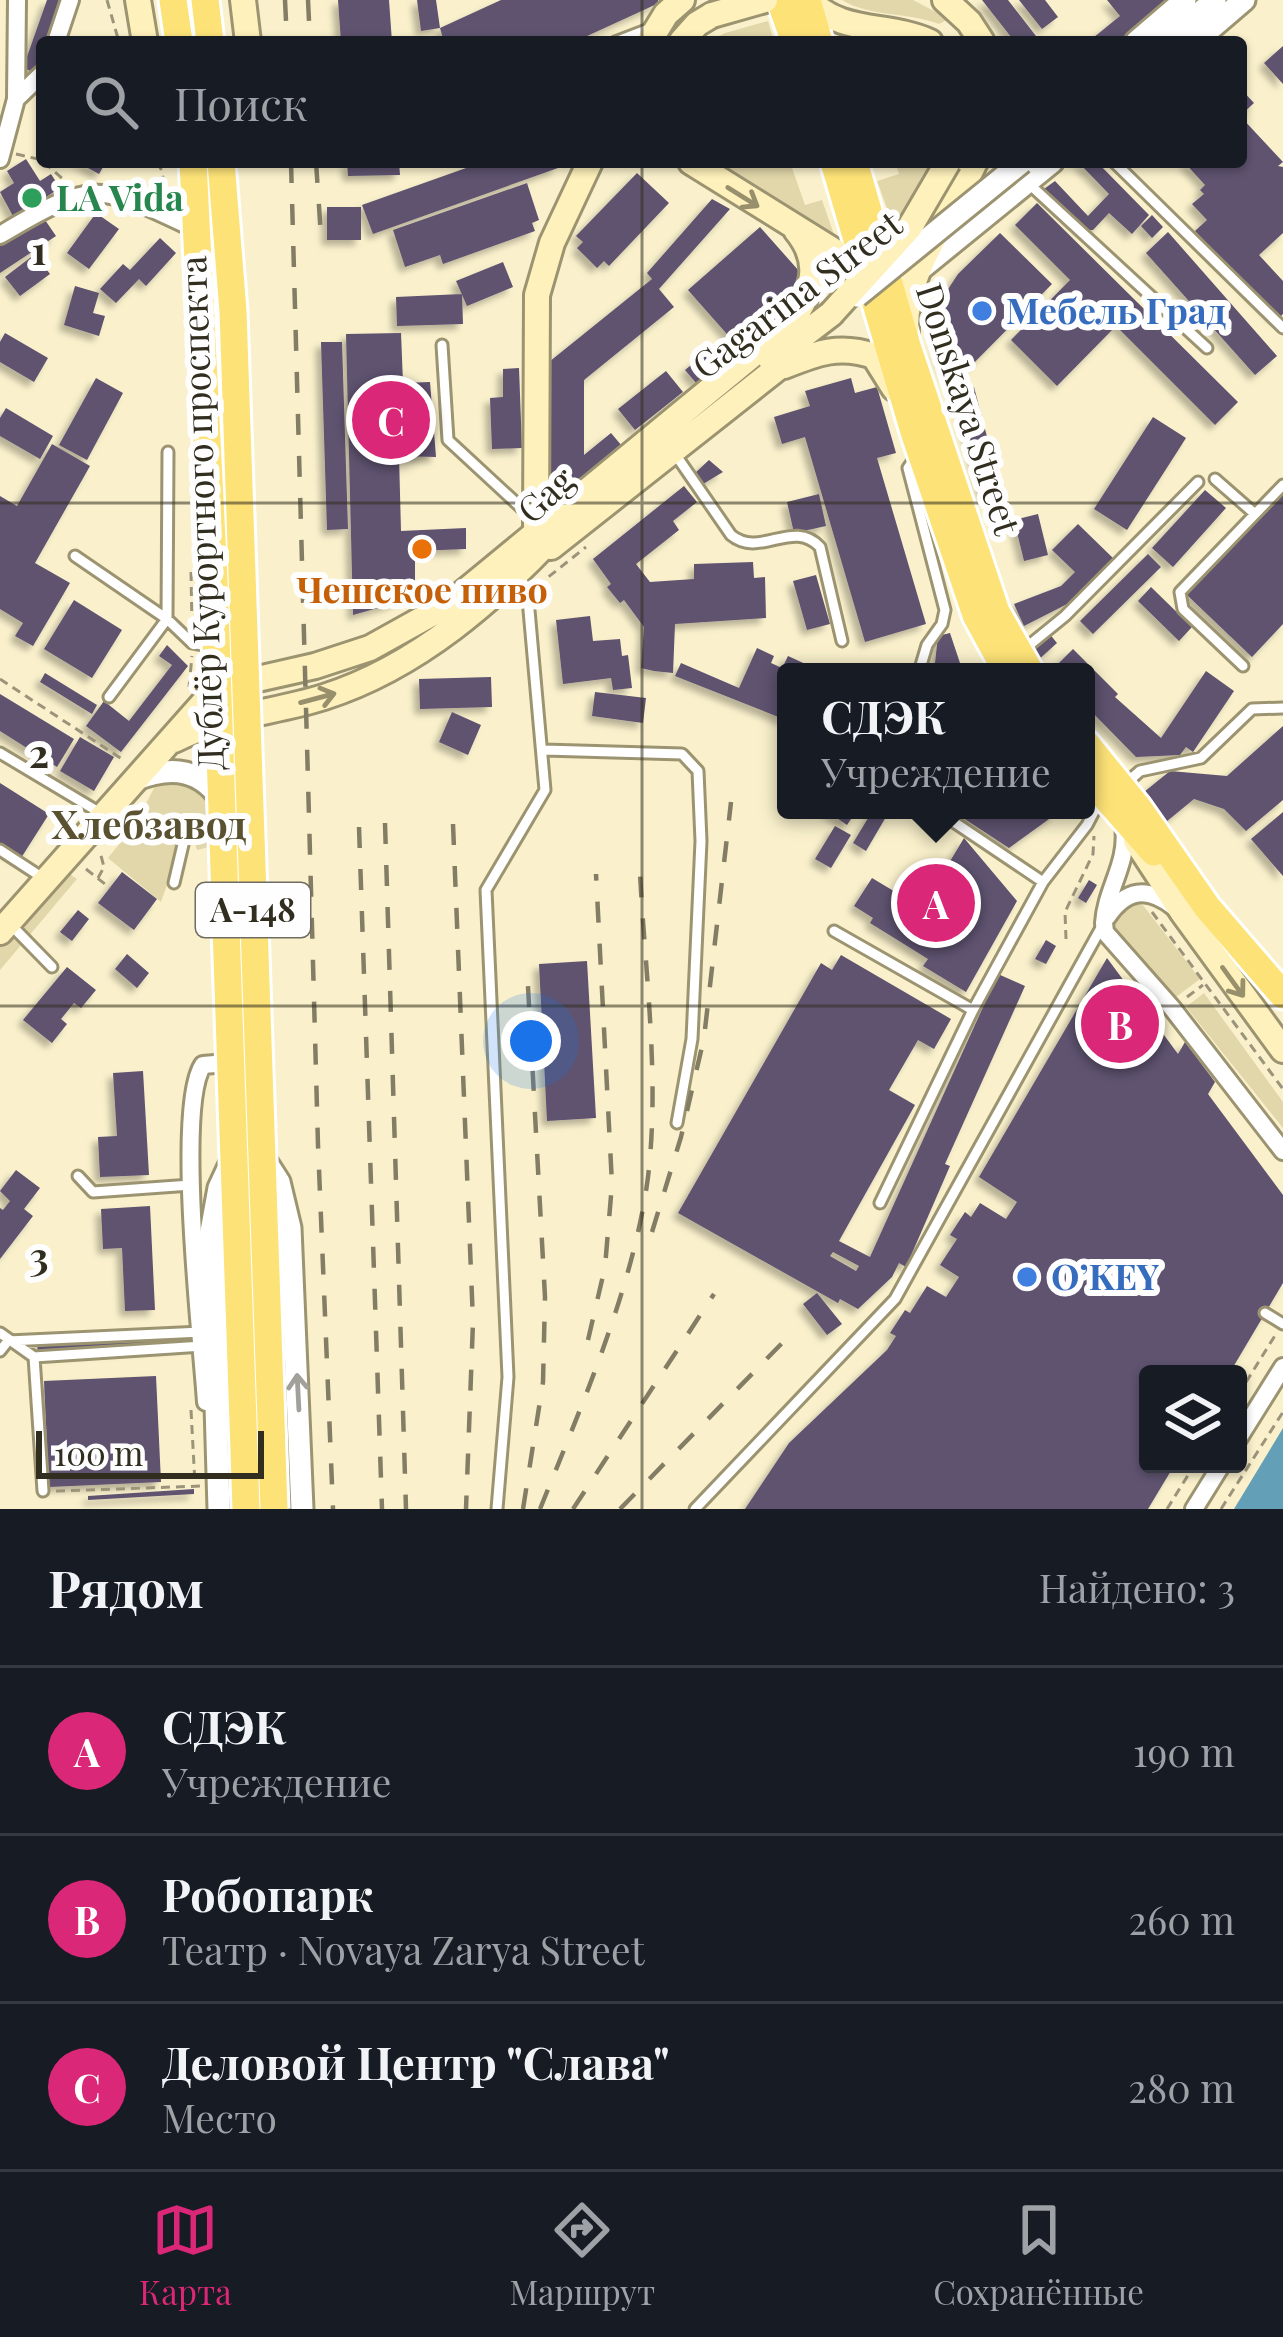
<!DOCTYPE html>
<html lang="ru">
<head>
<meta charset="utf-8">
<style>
  body { margin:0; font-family:"Playfair Display",serif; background:#242831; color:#f1f3f6 }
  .controls { position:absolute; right:36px; bottom:36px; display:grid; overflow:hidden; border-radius:12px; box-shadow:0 3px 9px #0004 }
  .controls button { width:108px; height:108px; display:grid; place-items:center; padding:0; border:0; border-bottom:3px solid #363941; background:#171b24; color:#f1f3f6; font:60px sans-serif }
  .scale { position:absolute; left:36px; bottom:30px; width:228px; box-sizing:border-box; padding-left:12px; border:6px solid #312d1f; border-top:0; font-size:33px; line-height:42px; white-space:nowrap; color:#312d1f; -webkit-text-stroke:9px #fefefe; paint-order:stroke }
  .you { position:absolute; left:531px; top:1041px; width:42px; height:42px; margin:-30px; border:9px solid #fff; border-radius:50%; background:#1a73e8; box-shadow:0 0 0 18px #1a73e833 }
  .badge { display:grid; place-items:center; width:78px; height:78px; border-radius:50%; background:#db2777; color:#fff; font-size:39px; font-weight:700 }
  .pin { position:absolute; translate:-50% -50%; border:6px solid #fff; box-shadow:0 3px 12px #0006 }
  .popup { position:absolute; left:777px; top:663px; width:318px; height:156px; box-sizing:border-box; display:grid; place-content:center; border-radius:12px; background:#171b24; filter:drop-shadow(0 3px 9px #0005); font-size:39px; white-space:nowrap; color:#9ea1a6 }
  .popup b { font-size:45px; color:#f1f3f6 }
  .popup::after { content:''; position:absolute; left:50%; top:100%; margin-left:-24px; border:24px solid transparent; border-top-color:#171b24 }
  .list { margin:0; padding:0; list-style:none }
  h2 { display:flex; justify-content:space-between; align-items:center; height:156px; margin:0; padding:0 48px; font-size:51px }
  h2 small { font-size:39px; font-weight:400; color:#9ea1a6 }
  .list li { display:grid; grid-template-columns:78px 1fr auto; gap:36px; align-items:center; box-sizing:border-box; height:168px; padding:0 48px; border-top:3px solid #363941 }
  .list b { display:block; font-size:45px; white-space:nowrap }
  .list p { margin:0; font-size:39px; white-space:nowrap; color:#9ea1a6 }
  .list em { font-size:39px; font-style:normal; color:#9ea1a6 }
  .icon { flex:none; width:66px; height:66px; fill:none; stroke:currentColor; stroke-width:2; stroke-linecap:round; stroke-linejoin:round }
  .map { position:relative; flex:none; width:1283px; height:1509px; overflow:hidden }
  .search { position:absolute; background:#171b24; box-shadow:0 3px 9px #0004; left:36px; right:36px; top:36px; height:132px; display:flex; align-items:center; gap:30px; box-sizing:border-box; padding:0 42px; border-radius:12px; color:#9ea1a6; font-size:45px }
  .sheet { height:660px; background:#171b24 }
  nav { display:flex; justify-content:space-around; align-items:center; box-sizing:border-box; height:168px; border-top:3px solid #363941; background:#171b24; font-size:33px; color:#9ea1a6 }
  nav a { display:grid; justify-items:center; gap:6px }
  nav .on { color:#db2777 }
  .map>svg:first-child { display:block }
  .green { fill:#e2d7aa }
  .water { fill:#63a0b8 }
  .building { fill:#5f5270; fill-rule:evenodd; filter:url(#shadow) }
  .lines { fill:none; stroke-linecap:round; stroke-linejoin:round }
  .service-casing { stroke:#9c9471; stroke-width:15 }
  .minor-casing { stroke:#9c9471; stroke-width:22 }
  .tertiary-casing { stroke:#9c9471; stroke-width:27 }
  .secondary-casing { stroke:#9c9471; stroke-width:30 }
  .primary-casing { stroke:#fff; stroke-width:33 }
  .path { stroke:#9b947a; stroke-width:3; stroke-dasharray:9 6; stroke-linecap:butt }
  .service { stroke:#fff; stroke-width:9 }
  .minor { stroke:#fff; stroke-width:16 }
  .tertiary { stroke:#fff; stroke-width:21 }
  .secondary { stroke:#fef1bb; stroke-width:24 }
  .primary { stroke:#fde377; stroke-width:27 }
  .rail { stroke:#837d65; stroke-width:4.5; stroke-dasharray:21 21; stroke-linecap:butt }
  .tertiary-bridge-casing { stroke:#9c9471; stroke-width:27; stroke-linecap:butt }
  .secondary-bridge-casing { stroke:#9c9471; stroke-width:30; stroke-linecap:butt }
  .primary-bridge-casing { stroke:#fff; stroke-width:33; stroke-linecap:butt }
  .tertiary-bridge { stroke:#fff; stroke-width:21 }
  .secondary-bridge { stroke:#fef1bb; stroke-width:24 }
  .primary-bridge { stroke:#fde377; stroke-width:27 }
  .oneway { stroke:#988f6d }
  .oneway2 { stroke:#a2a09a }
  .grid { fill:none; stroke:#312d1f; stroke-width:3; stroke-opacity:0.55 }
  .leisure-dot { fill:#2e9e5b; stroke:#fefefe; stroke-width:4.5 }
  .shop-dot { fill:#3f7fe0; stroke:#fefefe; stroke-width:4.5 }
  .food-dot { fill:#e8710a; stroke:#fefefe; stroke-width:4.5 }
  .labels { text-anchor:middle; stroke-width:12; stroke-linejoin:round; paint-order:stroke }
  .shield { fill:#fefefe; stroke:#6e6c62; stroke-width:3 }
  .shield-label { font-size:33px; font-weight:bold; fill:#312d1f }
  .leisure-label { font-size:36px; font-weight:bold; fill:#27864d; stroke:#fefefe; text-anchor:start }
  .street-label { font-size:36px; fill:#312d1f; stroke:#fefefe }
  .shop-label { font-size:36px; font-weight:bold; fill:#366cbe; stroke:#fefefe; text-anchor:start }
  .food-label { font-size:36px; font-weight:bold; fill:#c56008; stroke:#fefefe }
  .neighbourhood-label { font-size:39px; font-weight:bold; fill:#595130; stroke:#fefefe }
  .grid-label { font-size:39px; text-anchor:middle; font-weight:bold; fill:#312d1f; stroke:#fefefe; stroke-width:12; stroke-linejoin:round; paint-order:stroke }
</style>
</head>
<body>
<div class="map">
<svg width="1283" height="1509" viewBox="0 0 1283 1509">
  <defs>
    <filter id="shadow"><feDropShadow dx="-5.5" dy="5.5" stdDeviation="3" flood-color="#0004"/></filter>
  </defs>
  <rect width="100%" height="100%" fill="#faf1cc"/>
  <!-- green -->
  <path class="green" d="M842,0H913L949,19L939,24C907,12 870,17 842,0Z
    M768,21L774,42H708L725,33Z
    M706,162H790L805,205L822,200L838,246Z
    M895,162H939L896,233L877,181L899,174Z
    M180,778C222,804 208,803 209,847L197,850L191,832L174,883L168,882L161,902L108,858L136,823L154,788L164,780Z
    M58,866L77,879L0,970V932Z
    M1139,900L1200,979L1176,997L1112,925L1114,913Z
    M1204,993L1283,1102V1128L1186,1007Z"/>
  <!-- water -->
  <path class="water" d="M1283,1428V1509H1234Z"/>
  <!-- building -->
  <path class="building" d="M47,0H65L50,42H42L39,74L23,68Z
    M338,0H389L392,42H341Z
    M417,0H436L440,28L501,0H658L659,3L574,42H444L440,28L421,31Z
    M982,0H1008L1036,36L1028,42H1015Z
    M1019,0H1045L1058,17L1042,29Z
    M1107,0H1179L1127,42H1088L1120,16Z
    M1283,46V84L1264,63Z
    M1241,89L1254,103L1241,115Z
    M1241,117L1283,162L1278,166L1283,167V233L1259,255L1283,281V314L1278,319L1195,231L1207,220L1192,204L1204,194L1200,190L1205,185L1184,162H1227L1231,166L1241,162Z
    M26,159L40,181L51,174L60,188L14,218L0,192L14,183L7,171Z
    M77,162H106L99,174Z
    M347,162H399L400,175L348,176Z
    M483,162H556L558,168L373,234L362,205Z
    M1078,162H1097L1149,215L1132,234L1109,213L1093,230H1084L1044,189L1055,181L1088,216L1109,194Z
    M637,173L669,203L609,266L604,261L597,268L577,248L583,242L576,236Z
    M527,183L539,220L532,223L535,231L443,264L440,255L405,267L393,230Z
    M712,199L730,209L659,289L674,307L584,380V455L611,433L622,446L562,496L551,482L555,479L550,474L549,362L652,279L647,273Z
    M1037,203L1238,402L1215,425L1116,326L1057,386L1011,340L1070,280L1015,225Z
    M327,207H361V240H327Z
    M96,213L119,229L89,269L67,253Z
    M1152,215L1163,227L1152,238L1141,226Z
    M43,217L56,236L0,273V244Z
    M760,227L807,280L785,300L791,307L741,350L688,290Z
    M1168,232L1277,356L1255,375L1146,253Z
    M1000,233L1052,284L957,380L946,370L939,353L937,323L941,300L958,274Z
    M160,238L176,253L146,286L139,279L116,303L100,289L123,264L130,270Z
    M35,254L50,274L20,296L5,277Z
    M503,262L513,287L467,306L456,281Z
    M75,286L99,293L93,313L105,316L99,336L64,325Z
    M462,294L463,324L397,326L396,297Z
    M5,333L48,358L34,382L0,362V342Z
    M401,333L403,383L430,382L436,457L399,456L401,531L466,528V549L415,551V590L392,604L353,615L346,334Z
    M321,342H342L348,529L327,530Z
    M719,342L731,357L697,384L685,370Z
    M519,368L522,448L492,449L490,398L503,397V369Z
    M666,371L683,392L635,430L618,409Z
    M96,378L123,393L87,460L59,445Z
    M851,378L855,393L877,387L896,453L877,458L926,624L865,642L805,437L782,444L774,417L810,406L805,391Z
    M974,387L1001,490L984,495L957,392Z
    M6,408L53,436L40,459L0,436V418Z
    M1153,417L1186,438L1127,530L1094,509Z
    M52,444L90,466L35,563L70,583L33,646L15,636L23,623L0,609V496L17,506Z
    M709,460L723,472L703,484L694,474Z
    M684,486L697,502L673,521L679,530L636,564L650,582L694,579V564L753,562L754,578L765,577L766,618L675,624L673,673L654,671L641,668L644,627L624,600L620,603L607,587L611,584L593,559Z
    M1205,490L1226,508L1173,567L1152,548Z
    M819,494L826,526L794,533L787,502Z
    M1283,495V624L1252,657L1187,595Z
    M1038,514L1048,555L1024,561L1014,520Z
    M1078,524L1115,560L1075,600L1024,626L1014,604L1061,586L1075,572L1052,550Z
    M1148,554L1161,567L1093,634L1080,621Z
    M816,575L830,624L807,630L793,581Z
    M1151,587L1192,627L1179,641L1138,601Z
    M74,600L122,630L92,678L44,649Z
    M590,616L593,641L620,639L622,656L628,655L632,688L613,690L611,678L563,684L556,620Z
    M1048,632L1057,643L1036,662L1026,652Z
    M950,633L963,672H934L938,636Z
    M167,645L188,666L121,752L86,726L104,701L129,721L172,665L159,656Z
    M757,648L774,656L771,663L782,668L788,656L823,672H786V720L675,676L681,663L739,688Z
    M1073,649L1118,694L1115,697L1161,738L1206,671L1234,691L1193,752L1186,747L1180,755L1136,757L1086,706V672L1053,669Z
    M45,673L97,705L92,714L40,682Z
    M491,677L492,707L420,709L419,679Z
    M595,692L646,698L643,723L592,716Z
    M0,694L74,739L57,767L0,731Z
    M452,712L481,725L468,755L439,742Z
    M1283,726V800L1246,831L1224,809L1194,799L1166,822L1144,792L1170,771L1227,776Z
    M80,737L114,757L94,791L60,771Z
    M0,783L49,814L21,858L0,844Z
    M825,810H857L847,825Z
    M873,810H890L866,851L853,843Z
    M951,810H1053L1056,814L1009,848Z
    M1283,812V876L1251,839Z
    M835,826L851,835L831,868L815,859Z
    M964,838L1017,901L966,992L923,966L928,959L870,923L873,918L854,906L872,878L922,908Z
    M122,872L157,899L134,930L98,903Z
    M1089,880L1097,885L1086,903L1078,898Z
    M78,910L89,919L72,941L60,932Z
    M1046,940L1056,946L1046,964L1035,959Z
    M127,954L149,973L137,988L115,969Z
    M841,955L951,1019L934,1049L918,1040L889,1090L915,1105L839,1241L870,1257L998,974L1025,986L945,1164L950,1166L906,1267L899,1263L892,1277L858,1309L840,1299L838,1303L678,1213L821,963L832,970ZM833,1252L859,1266L856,1271L830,1256Z
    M1107,958L1178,1054L1185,1042L1215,1082L1208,1094L1283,1195V1283L1229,1374H1148V1464H1175L1148,1509H745L789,1443L887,1350L896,1336L890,1333L905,1310L910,1313L927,1286L946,1297L959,1277L940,1265L957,1239L950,1235L965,1212L971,1217L980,1203L1006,1219L1017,1202L979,1177Z
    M587,961L596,1118L547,1121L539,964Z
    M67,967L96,990L81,1008L74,1003L61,1019L67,1024L52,1043L23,1020Z
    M143,1071L149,1175L100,1177L98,1137L117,1136L113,1073Z
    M16,1170L40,1188L24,1209L33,1216L0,1259V1208L3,1210L10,1201L0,1191Z
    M150,1206L155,1310L125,1311L122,1248L103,1249L101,1209Z
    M817,1293L842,1324L827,1335L803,1304Z
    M185,1335L186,1345L38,1354L37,1343Z
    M156,1376L161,1482L49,1487L44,1381Z
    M194,1489V1494L88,1500V1496Z"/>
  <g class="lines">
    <!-- service casing -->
    <g class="service-casing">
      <path id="service" d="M615,42L649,29
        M1114,162L1283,328
        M1027,182L1207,348
        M442,345L448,440L528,514L535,515
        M673,451L731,535C760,559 793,518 820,547L842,641
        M917,455L908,468L945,610L942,624L927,645L919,672
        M1215,479L1255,514
        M75,556L167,619L192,643L213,647
        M1022,651L1065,616L1198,482
        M1243,666L1183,609L1180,592L1283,485
        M109,697L167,619L168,452
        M544,750L682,754L698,771L701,841L692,1039L677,1123
        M0,753L102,814
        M1124,785L1140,771L1201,758L1252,709L1283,708
        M0,850L46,880
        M1043,882L1087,825L1100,800
        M174,883L185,836L190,831L218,828
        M12,926L52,967
        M834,931L973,1010
        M78,1176L93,1192L191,1185
        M880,1203L973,1010L1043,882L936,810
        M1265,1313L1283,1324
        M0,1333L34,1357
        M0,1351L8,1341L202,1332
        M43,1491L34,1357L203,1346
        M497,1509L508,1377L486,890L545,790L528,599L521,576
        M695,1509L895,1299L1101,928"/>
    </g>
    <!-- minor casing -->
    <g class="minor-casing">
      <path id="minor" d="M56,42L70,0
        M16,99L42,74
        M0,159L16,99L17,0
        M0,235C98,176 102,185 202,232
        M1107,917C1126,889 1147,886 1174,907
        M1104,923L1105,932L1172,1008L1283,1151
        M1104,923C1106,889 1129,863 1124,827
        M206,1402C202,1340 175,1106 203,1065L239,1062
        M1238,1439L1283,1367
        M1194,1509L1222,1464"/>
    </g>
    <!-- tertiary casing -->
    <g class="tertiary-casing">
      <path id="tertiary" d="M1136,42L1185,0
        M1165,42L1215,0
        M1195,42L1244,0
        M918,271L1052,162
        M134,780C172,765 202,768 225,805
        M238,900L252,1288
        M263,1157L279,1182L290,1228L302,1509
        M219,1509L211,1232L219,1188L233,1158"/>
    </g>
    <!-- secondary casing -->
    <g class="secondary-casing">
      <path id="secondary" d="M138,0L145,42
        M243,0L248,42
        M809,0C841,35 890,23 930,42
        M945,0L969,22L982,42
        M649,42L666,14L682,0
        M681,42L697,24L712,15
        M691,162L842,256L861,271L868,287
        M906,332C904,269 950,216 975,162
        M771,360L831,314
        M784,366C817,353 839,344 874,356L894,388
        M227,522L231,697
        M536,531L537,295L552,243L590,162
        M551,547L793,356
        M174,740C223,715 273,713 324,697C418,667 495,599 561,528
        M1136,841L1183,913L1283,1050
        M0,932L207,699L231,685L315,666L370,648L451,603L790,324C812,291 824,264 796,230"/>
    </g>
    <!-- primary casing -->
    <g class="primary-casing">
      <path id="primary" d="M173,0L179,42
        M205,0L210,42
        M780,0L795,42
        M807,0L819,42
        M834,162L915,435L976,615L1007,672
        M854,162L907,346L996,612L1030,672
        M1086,744L1138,808L1207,907L1283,995
        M1086,775L1154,852"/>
    </g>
    <!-- path -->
    <path class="path" d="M107,0L119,42
      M16,154L42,160
      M44,162L65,181
      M157,162L162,171L166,197
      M928,327L931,347
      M191,572L192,628
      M537,586L586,547
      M0,679L125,761
      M189,687L192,656
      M86,869L110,888
      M98,878L104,867L100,852
      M1152,912L1283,1089
      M1066,939L1065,912L1093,854L1094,836
      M1187,997L1203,985
      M1238,1395L1276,1334
      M191,1410L195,1484
      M56,1491L202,1486
      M1167,1509L1195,1464
      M1221,1509L1283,1412"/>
    <!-- service -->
    <use href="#service" class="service"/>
    <!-- minor -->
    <use href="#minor" class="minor"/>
    <!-- tertiary -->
    <use href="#tertiary" class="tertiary"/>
    <!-- secondary -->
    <use href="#secondary" class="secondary"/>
    <!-- primary -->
    <use href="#primary" class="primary"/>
    <!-- rail -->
    <path class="rail" d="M285,0L287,42
      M308,0L310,42
      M291,162L318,1145L333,1509
      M316,162L321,236
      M385,823L406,1509
      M453,824L473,1322L466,1509
      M359,827L382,1509
      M652,1232L681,1137L704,1038L731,802
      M588,1340L605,1267L612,1184L596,874
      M523,1509L543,1382L545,1297L527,968
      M540,1509C581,1407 634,1286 648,1177C660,1077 645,973 640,873
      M573,1509L714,1294
      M620,1509L789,1336"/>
    <!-- tertiary-bridge casing -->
    <g class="tertiary-bridge-casing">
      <path id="tertiary-bridge" d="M857,296L1022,162"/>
    </g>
    <!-- secondary-bridge casing -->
    <g class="secondary-bridge-casing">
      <path id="secondary-bridge" d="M712,15L765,0
        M831,314L910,227L948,162"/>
    </g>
    <!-- primary-bridge casing -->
    <g class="primary-bridge-casing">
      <path id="primary-bridge" d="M193,162L214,579L246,1509
        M221,162L233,311L274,1509"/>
    </g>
    <!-- tertiary-bridge -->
    <use href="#tertiary-bridge" class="tertiary-bridge"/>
    <!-- secondary-bridge -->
    <use href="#secondary-bridge" class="secondary-bridge"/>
    <!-- primary-bridge -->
    <use href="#primary-bridge" class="primary-bridge"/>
  </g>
  <!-- one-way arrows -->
  <defs><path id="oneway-shaft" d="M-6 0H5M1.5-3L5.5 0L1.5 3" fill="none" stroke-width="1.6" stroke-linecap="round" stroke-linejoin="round" transform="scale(3)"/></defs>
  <g class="oneway">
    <use href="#oneway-shaft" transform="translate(743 197) rotate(32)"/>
    <use href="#oneway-shaft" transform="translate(318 698) rotate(-15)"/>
    <use href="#oneway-shaft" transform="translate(1233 982) rotate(54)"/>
  </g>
  <use class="oneway2" href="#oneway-shaft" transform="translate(298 1392) rotate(-93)"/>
  <!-- grid -->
  <path class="grid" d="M642,0V42M642,162V1509M0,503H1283M0,1006H1283"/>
  <!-- markers -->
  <circle class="leisure-dot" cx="32" cy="198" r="12"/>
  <g class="shop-dot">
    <circle cx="982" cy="311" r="12"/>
    <circle cx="1027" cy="1277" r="12"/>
  </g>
  <circle class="food-dot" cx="422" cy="549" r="12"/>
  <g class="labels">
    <!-- shield labels -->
    <rect class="shield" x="196" y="883" width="114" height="54" rx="9"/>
    <g class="shield-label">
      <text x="253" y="922">А-148</text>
    </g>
    <!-- leisure labels -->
    <g class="leisure-label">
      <text x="56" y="211">LA Vida</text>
    </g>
    <!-- street labels -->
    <g class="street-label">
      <text transform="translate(797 295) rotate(-37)" y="13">Gagarina Street</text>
      <text transform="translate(968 409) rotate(72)" y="13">Donskaya Street</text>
      <text transform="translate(546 495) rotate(-43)" y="13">Gag</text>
      <text transform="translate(202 513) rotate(-92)" y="13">Дублёр Курортного проспекта</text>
    </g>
    <!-- shop labels -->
    <g class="shop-label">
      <text x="1006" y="324">Мебель Град</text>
      <text x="1051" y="1290">O’KEY</text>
    </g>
    <!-- food labels -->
    <g class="food-label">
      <text x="422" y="603">Чешское пиво</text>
    </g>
    <!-- neighbourhood labels -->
    <g class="neighbourhood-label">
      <text x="149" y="839">Хлебзавод</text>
    </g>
  </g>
  <g class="grid-label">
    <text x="39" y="265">1</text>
    <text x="39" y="768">2</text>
    <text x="39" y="1271">3</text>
  </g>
</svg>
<div class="controls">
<button><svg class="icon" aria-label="layers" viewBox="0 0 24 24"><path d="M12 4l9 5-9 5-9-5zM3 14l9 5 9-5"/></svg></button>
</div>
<div class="scale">100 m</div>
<div class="you"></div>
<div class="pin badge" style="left:936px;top:903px">A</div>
<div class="popup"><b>СДЭК</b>Учреждение</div>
<div class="pin badge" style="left:1120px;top:1024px">B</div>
<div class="pin badge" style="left:391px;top:420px">C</div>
<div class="search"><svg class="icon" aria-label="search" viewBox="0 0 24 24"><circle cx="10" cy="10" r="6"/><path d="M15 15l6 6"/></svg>Поиск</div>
</div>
<section class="sheet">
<h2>Рядом<small>Найдено: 3</small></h2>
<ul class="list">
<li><span class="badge">A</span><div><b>СДЭК</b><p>Учреждение</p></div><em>190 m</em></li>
<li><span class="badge">B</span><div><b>Робопарк</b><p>Театр · Novaya Zarya Street</p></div><em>260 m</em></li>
<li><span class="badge">C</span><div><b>Деловой Центр &quot;Слава&quot;</b><p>Место</p></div><em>280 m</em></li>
</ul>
</section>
<nav>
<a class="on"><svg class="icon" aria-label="map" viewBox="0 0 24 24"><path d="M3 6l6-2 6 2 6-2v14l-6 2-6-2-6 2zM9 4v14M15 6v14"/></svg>Карта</a>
<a><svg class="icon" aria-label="directions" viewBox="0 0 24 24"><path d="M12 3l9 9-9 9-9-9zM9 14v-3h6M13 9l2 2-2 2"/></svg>Маршрут</a>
<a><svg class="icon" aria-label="saved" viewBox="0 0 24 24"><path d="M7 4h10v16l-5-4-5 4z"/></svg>Сохранённые</a>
</nav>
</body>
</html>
